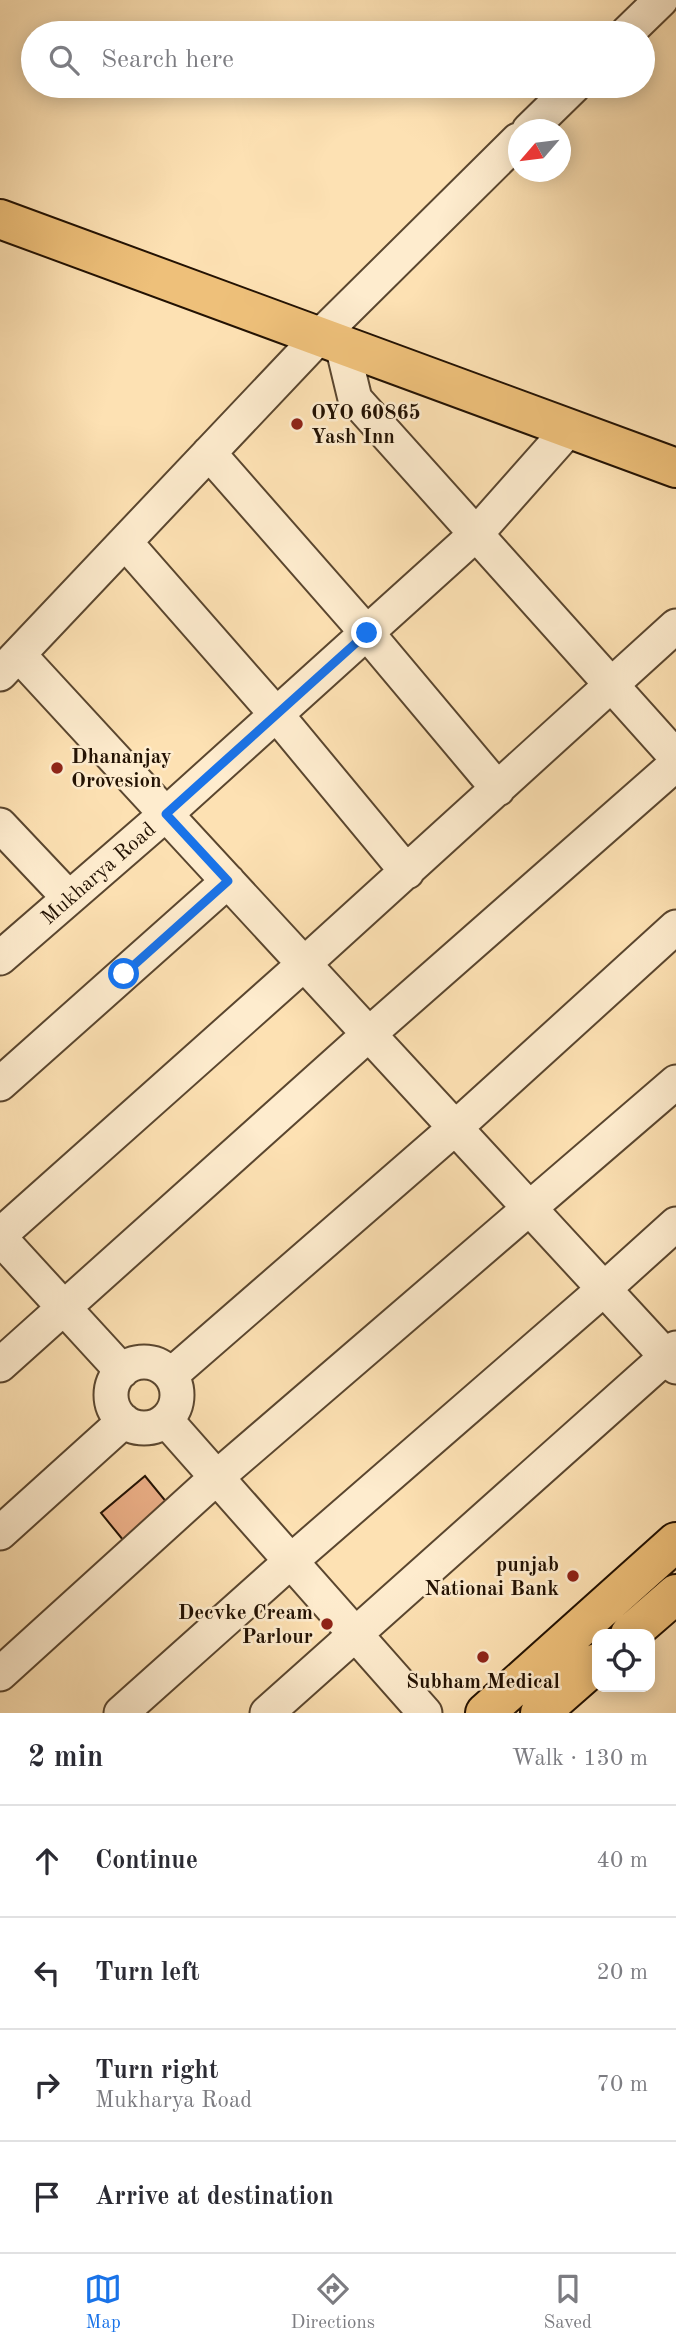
<!DOCTYPE html>
<html lang="en">
<head>
<meta charset="utf-8">
<style>
  body { margin:0; font-family:"Old Standard TT",serif; background:#f7f7f7; color:#2b2b33 }
  .controls { position:absolute; right:21px; bottom:21px; display:grid; overflow:hidden; border-radius:14px; box-shadow:0 4px 18px #0003 }
  .controls button { width:63px; height:63px; display:grid; place-items:center; padding:0; border:0; border-bottom:2px solid #e1e1e2; background:#fff; color:#2b2b33; font:35px sans-serif }
  .compass { position:absolute; left:508px; top:119px; width:63px; height:63px; border-radius:50%; background:#fff; box-shadow:0 4px 18px #0003; rotate:242deg }
  .stop { position:absolute; width:21px; height:21px; margin:-16px; border:5px solid #1a73e8; border-radius:50%; background:#fff }
  .stop.end { background:#1a73e8; border-color:#fff; box-shadow:0 2px 7px #0008 }
  .list { margin:0; padding:0; list-style:none }
  h2 { display:flex; justify-content:space-between; align-items:center; height:91px; margin:0; padding:0 28px; font-size:30px }
  h2 small { font-size:23px; font-weight:400; color:#7c7c81 }
  .list li { display:grid; grid-template-columns:46px 1fr auto; gap:21px; align-items:center; box-sizing:border-box; height:112px; padding:0 28px; border-top:2px solid #e1e1e2 }
  .list b { display:block; font-size:26px; white-space:nowrap }
  .list p { margin:0; font-size:23px; white-space:nowrap; color:#7c7c81 }
  .list em { font-size:23px; font-style:normal; color:#7c7c81 }
  .icon { flex:none; width:38px; height:38px; fill:none; stroke:currentColor; stroke-width:2; stroke-linecap:round; stroke-linejoin:round }
  .map { position:relative; flex:none; width:676px; height:1713px; overflow:hidden }
  .search { position:absolute; background:#fff; box-shadow:0 4px 18px #0003; left:21px; right:21px; top:21px; height:77px; display:flex; align-items:center; gap:18px; box-sizing:border-box; padding:0 24px; border-radius:38px; color:#7c7c81; font-size:26px }
  .sheet { height:539px; background:#fff }
  nav { display:flex; justify-content:space-around; align-items:center; box-sizing:border-box; height:98px; border-top:2px solid #e1e1e2; background:#fff; font-size:19px; color:#7c7c81 }
  nav a { display:grid; justify-items:center; gap:4px }
  nav .on { color:#1a73e8 }
  .map>svg:first-child { display:block }
  .building { fill:#edb088; stroke:#231203; stroke-width:2 }
  .lines { fill:none; stroke-linecap:round; stroke-linejoin:round }
  .minor-casing { stroke:#5a462f; stroke-width:37 }
  .major-casing { stroke:#231203; stroke-width:42 }
  .highway-casing { stroke:#231203; stroke-width:42 }
  .minor { stroke:#feecce; stroke-width:33 }
  .major { stroke:#eec07a; stroke-width:38 }
  .highway { stroke:#eec07a; stroke-width:38 }
  .route { stroke:#1a73e8; stroke-width:9 }
  .poi-dot { fill:#8f2418; stroke:#feecce; stroke-width:2.5 }
  .labels { text-anchor:middle; stroke-width:5; stroke-linejoin:round; paint-order:stroke }
  .poi-label { font-size:21px; font-weight:bold; fill:#231203; stroke:#feecce; text-anchor:start }
  .street-label { font-size:21px; fill:#231203; stroke:#feecce }
</style>
</head>
<body>
<div class="map">
<svg width="676" height="1713" viewBox="0 0 676 1713">
  <rect width="100%" height="100%" fill="#fde1b3"/>
  <filter id="stains"><feTurbulence type="fractalNoise" baseFrequency=".00286" numOctaves="4"/><feColorMatrix values="0 0 0 0 .2 0 0 0 0 .09 0 0 0 0 .02 0 0 0 .5 -.17"/></filter>
  <radialGradient id="worn" r=".72"><stop offset=".6" stop-color="#630" stop-opacity="0"/><stop offset="1" stop-color="#630" stop-opacity=".3"/></radialGradient>
  <!-- building -->
  <path class="building" d="M145,1476L173,1510L128,1546L101,1513Z"/>
  <g class="lines">
    <!-- minor casing -->
    <g class="minor-casing">
      <path id="minor" d="M627,33L661,0
        M529,130L574,86
        M342,345L355,399L676,757
        M209,453L367,633L498,789
        M125,542L276,714L407,872
        M19,655L676,1367
        M0,674L319,337L518,140
        M0,825L69,898
        M0,958L166,814L476,534L569,429
        M0,1084L228,881
        M0,1235L304,964L676,626
        M0,1238L122,1371
        M111 1395a33 33 0 1 1 66 0a33 33 0 1 1-66 0Z
        M0,1365L369,1034L676,764
        M171,1375L455,1128L676,927
        M166,1420L425,1713
        M0,1533L124,1421
        M0,1674L217,1477L676,1082
        M121,1713L291,1561L604,1289L676,1224
        M267,1713L676,1348"/>
    </g>
    <!-- major casing -->
    <g class="major-casing">
      <path id="major" d="M630,1634L676,1594
        M485,1713L676,1542
        M540,1713L597,1663"/>
    </g>
    <!-- highway casing -->
    <g class="highway-casing">
      <path id="highway" d="M0,219L676,468"/>
    </g>
    <!-- minor -->
    <use href="#minor" class="minor"/>
    <!-- major -->
    <use href="#major" class="major"/>
    <!-- highway -->
    <use href="#highway" class="highway"/>
  </g>
  <g class="lines">
    <!-- route -->
    <path class="route" d="M124,974L228,881L166,814L367,633"/>
  </g>
  <!-- markers -->
  <g class="poi-dot">
    <circle cx="297" cy="424" r="7"/>
    <circle cx="57" cy="768" r="7"/>
    <circle cx="573" cy="1576" r="7"/>
    <circle cx="327" cy="1624" r="7"/>
    <circle cx="483" cy="1657" r="7"/>
  </g>
  <g class="labels">
    <!-- poi labels -->
    <g class="poi-label">
      <text x="311" y="419">OYO 60865<tspan x="311" dy="24">Yash Inn</tspan></text>
      <text x="71" y="763">Dhananjay<tspan x="71" dy="24">Orovesion</tspan></text>
      <text x="559" y="1571" text-anchor="end">punjab<tspan x="559" dy="24">Nationai Bank</tspan></text>
      <text x="313" y="1619" text-anchor="end">Decvke Cream<tspan x="313" dy="24">Parlour</tspan></text>
      <text x="483" y="1688" text-anchor="middle">Subham Medical</text>
    </g>
    <!-- street labels -->
    <g class="street-label">
      <text transform="translate(98 873) rotate(-41)" y="7">Mukharya Road</text>
    </g>
  </g>
  <rect width="100%" height="100%" filter="url(#stains)"/>
  <rect width="100%" height="100%" fill="url(#worn)"/>
</svg>
<div class="controls">
<button><svg class="icon" aria-label="locate" viewBox="0 0 24 24"><circle cx="12" cy="12" r="6"/><path d="M12 2v4M12 18v4M2 12h4M18 12h4"/></svg></button>
</div>
<svg class="compass" viewBox="-18 -18 36 36"><path d="M0-13l5 13h-10z" fill="#e53935"/><path d="M0 13l5-13h-10z" fill="#7c7c81"/></svg>
<div class="stop" style="left:124px;top:974px"></div>
<div class="stop end" style="left:367px;top:633px"></div>
<div class="search"><svg class="icon" aria-label="search" viewBox="0 0 24 24"><circle cx="10" cy="10" r="6"/><path d="M15 15l6 6"/></svg>Search here</div>
</div>
<section class="sheet">
<h2>2 min<small>Walk · 130 m</small></h2>
<ul class="list">
<li><svg class="icon" aria-label="ahead" viewBox="0 0 24 24"><path d="M12 20V5M6 11l6-6 6 6"/></svg><div><b>Continue</b></div><em>40 m</em></li>
<li><svg class="icon" aria-label="left" viewBox="0 0 24 24"><path d="M17 20v-9H6M10 6l-5 5 5 5"/></svg><div><b>Turn left</b></div><em>20 m</em></li>
<li><svg class="icon" aria-label="right" viewBox="0 0 24 24"><path d="M7 20v-9h11M14 6l5 5-5 5"/></svg><div><b>Turn right</b><p>Mukharya Road</p></div><em>70 m</em></li>
<li><svg class="icon" aria-label="arrive" viewBox="0 0 24 24"><path d="M6 21V4h12l-3 4 3 4H6"/></svg><div><b>Arrive at destination</b></div></li>
</ul>
</section>
<nav>
<a class="on"><svg class="icon" aria-label="map" viewBox="0 0 24 24"><path d="M3 6l6-2 6 2 6-2v14l-6 2-6-2-6 2zM9 4v14M15 6v14"/></svg>Map</a>
<a><svg class="icon" aria-label="directions" viewBox="0 0 24 24"><path d="M12 3l9 9-9 9-9-9zM9 14v-3h6M13 9l2 2-2 2"/></svg>Directions</a>
<a><svg class="icon" aria-label="saved" viewBox="0 0 24 24"><path d="M7 4h10v16l-5-4-5 4z"/></svg>Saved</a>
</nav>
</body>
</html>
